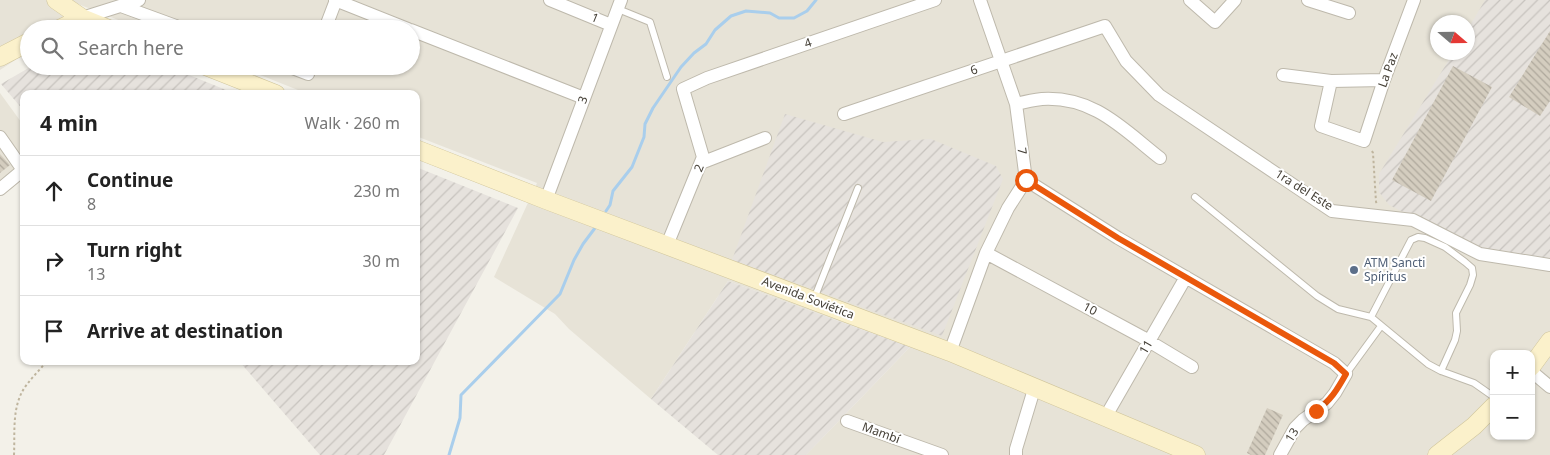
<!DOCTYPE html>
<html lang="en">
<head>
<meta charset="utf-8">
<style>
  body { margin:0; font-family:"Noto Sans",sans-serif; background:#f6f6f6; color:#222 }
  .controls { position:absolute; right:15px; bottom:15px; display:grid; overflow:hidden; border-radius:10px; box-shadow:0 1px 4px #0004 }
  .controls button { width:45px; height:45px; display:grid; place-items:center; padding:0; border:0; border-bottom:1px solid #e0e0e0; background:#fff; color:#222; font:25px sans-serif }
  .compass { position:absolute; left:1430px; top:15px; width:45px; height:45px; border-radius:50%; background:#fff; box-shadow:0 1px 4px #0004; rotate:110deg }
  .stop { position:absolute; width:15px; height:15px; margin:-11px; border:4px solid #ea580c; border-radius:50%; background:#fff }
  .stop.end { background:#ea580c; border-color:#fff; box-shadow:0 1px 5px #0008 }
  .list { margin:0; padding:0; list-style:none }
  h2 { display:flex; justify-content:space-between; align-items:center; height:65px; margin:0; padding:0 20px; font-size:21px }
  h2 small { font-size:16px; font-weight:400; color:#767676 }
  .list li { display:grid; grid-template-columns:32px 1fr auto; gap:15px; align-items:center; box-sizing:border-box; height:70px; padding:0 20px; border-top:1px solid #e0e0e0 }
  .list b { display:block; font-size:19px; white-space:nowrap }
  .list p { margin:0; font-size:16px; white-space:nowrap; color:#767676 }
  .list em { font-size:16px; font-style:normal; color:#767676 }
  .icon { flex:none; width:28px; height:28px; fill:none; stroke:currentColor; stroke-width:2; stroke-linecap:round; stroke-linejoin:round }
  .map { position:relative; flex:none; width:1550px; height:455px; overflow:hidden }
  .search { position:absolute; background:#fff; box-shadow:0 1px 4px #0004; left:20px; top:20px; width:400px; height:55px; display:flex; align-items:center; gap:12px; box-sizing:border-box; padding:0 18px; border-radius:28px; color:#767676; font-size:19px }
  .panel { position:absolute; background:#fff; box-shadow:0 1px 4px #0004; left:20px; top:90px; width:400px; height:275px; border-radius:10px }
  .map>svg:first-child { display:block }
  .residential { fill:#e7e3d7; fill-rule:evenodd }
  .industrial { fill:url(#industrial-furrows) }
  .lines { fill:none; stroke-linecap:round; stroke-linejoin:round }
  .stream { stroke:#a9ceec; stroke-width:3 }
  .building { fill:url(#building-back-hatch) }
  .lane-casing { stroke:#beb9ac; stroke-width:8 }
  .street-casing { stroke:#beb9ac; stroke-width:14 }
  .secondary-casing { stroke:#d0c59b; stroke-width:19 }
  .path { stroke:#bfb59e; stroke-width:2; stroke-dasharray:2.5 2.5; stroke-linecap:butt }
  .lane { stroke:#fff; stroke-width:6 }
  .street { stroke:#fff; stroke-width:12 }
  .secondary { stroke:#fbf1cb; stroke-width:18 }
  .route { stroke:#ea580c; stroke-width:6 }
  .service-dot { fill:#5c6f8a; stroke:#fff; stroke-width:2 }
  .labels { text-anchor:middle; stroke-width:4; stroke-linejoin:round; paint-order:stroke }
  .street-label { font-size:12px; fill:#464138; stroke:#fff }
  .service-label { font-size:12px; fill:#4e5e75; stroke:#fff; text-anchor:start }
</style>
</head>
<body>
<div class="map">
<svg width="1550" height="455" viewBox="0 0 1550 455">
  <defs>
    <pattern id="industrial-furrows" width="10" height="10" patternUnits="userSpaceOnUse" patternTransform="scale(1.25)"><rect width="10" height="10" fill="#e6e2dd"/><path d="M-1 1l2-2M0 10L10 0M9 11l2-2" fill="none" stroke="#c7c3be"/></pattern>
    <pattern id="building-back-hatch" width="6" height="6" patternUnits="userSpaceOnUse" patternTransform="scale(1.25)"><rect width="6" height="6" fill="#d4cdbf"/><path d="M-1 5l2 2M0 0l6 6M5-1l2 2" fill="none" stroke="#aea89c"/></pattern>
  </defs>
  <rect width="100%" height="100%" fill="#f3f1e9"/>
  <!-- residential -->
  <path class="residential" d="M0,0H46L74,22L64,29H29V51L0,70Z
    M68,0H1550V455H806L910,347L728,281L651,399L569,329L555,314L494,277L537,183L416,136V94H308L238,66H411V29H141ZM1438,22H1468V52H1438ZM1494,354H1531V436H1494Z
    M0,93L24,126V176L0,195Z"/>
  <!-- industrial -->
  <path class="industrial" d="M1485,0H1550V259L1476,248L1389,205L1379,192V174L1453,53L1468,52V29Z
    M32,66H167L236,94H24V111L1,84Z
    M785,114L883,142L931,139L996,166L1003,179L942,336L732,260Z
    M416,167L518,208L384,455H320L239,361H416Z
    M728,281L910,347L806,455H718L651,399Z"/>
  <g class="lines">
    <!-- stream -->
    <path class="stream" d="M606,211L610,205L613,191L632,167L644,137L645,124L653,108L681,67L694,53L706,44L715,30L731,16L746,11L770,13L779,18H794L807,11L816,0
      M449,455L460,418L461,395L560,294L574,260L583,244L595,228"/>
  </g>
  <!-- building -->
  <path class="building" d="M1550,31V101L1540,116L1509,97Z
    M1453,66L1492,87L1431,201L1392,180Z
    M0,154L10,165L0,173Z
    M1267,408L1283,415L1265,455H1251L1247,453Z"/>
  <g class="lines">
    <!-- lane casing -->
    <g class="lane-casing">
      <path id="lane" d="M618,9L650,22L667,77
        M1195,197L1317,296L1338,309L1371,317L1428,364L1441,371L1474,383L1494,397
        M814,299L858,188
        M1371,317L1411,240L1418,237L1425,238L1445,247L1465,262L1472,268L1473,275L1470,285L1456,313L1457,331L1455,340L1441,371
        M1346,374L1381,326"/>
    </g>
    <!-- street casing -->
    <g class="street-casing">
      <path id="street" d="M335,0L408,29
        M550,0L611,25
        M1190,0L1215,22L1235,0
        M1308,0L1349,13
        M121,6L184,29
        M82,18L139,0
        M325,29L336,0
        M411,30L584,98
        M287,66L308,74L311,66
        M1283,75L1331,81L1384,80
        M1331,81L1321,126L1364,141L1384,80L1414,0
        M1016,104C1024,102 1033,100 1042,99C1094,96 1123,129 1160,158
        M844,114L1105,26L1126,61L1159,95L1332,211L1413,220L1480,254L1550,265
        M0,137L23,170L0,189
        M701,163L765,138
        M1026,180L1118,238L1334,363L1346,374L1335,393L1327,403L1303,420L1295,428L1280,455
        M546,200L621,0
        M667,245L703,157L683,89L707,78L935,0
        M986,253L1142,337L1192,367
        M950,352L986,253L1008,208L1026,180L1016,104L980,0
        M1531,371L1550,387
        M1106,416L1186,277
        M847,421L942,455
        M1016,455V449L1035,386"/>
    </g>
    <!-- secondary casing -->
    <g class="secondary-casing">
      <path id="secondary" d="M56,0L82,18L109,29
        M59,29L82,18
        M0,57L29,42
        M205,66L276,94
        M416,149L546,200L950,352L1196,455
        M1531,367L1550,341
        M1437,455L1474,426L1494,406"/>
    </g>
    <!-- path -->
    <path class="path" d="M1372,151L1373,153L1376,202L1378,205
      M14,455C15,435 12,411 22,392C28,381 39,371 47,361"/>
    <!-- lane -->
    <use href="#lane" class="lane"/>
    <!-- street -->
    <use href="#street" class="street"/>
    <!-- secondary -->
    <use href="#secondary" class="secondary"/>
  </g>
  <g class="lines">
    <!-- route -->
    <path class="route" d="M1026,180L1118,238L1334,363L1346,374C1337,390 1331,400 1316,411"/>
  </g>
  <!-- markers -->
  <circle class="service-dot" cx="1354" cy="270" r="5"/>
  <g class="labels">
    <!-- street labels -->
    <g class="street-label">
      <text transform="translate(595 18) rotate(22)" y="4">1</text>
      <text transform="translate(808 43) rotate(-19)" y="4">4</text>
      <text transform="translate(974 70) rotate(-19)" y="4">6</text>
      <text transform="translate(1388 70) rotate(-70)" y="4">La Paz</text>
      <text transform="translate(583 100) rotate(-70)" y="4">3</text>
      <text transform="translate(1022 151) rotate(82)" y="4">7</text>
      <text transform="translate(699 168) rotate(-68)" y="4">2</text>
      <text transform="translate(1304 190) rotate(32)" y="4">1ra del Este</text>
      <text transform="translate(808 298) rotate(21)" y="4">Avenida Soviética</text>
      <text transform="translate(1090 309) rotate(28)" y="4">10</text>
      <text transform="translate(1146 347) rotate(-60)" y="4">11</text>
      <text transform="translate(881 433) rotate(20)" y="4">Mambí</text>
      <text transform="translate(1292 435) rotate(-58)" y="4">13</text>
    </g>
    <!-- service labels -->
    <g class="service-label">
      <text x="1364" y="267">ATM Sancti<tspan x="1364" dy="14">Spíritus</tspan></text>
    </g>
  </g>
</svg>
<div class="controls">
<button>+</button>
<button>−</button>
</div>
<svg class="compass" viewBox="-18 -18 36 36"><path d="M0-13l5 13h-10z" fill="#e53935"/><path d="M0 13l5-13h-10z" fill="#767676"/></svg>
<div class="stop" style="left:1026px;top:180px"></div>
<div class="stop end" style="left:1316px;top:411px"></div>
<div class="search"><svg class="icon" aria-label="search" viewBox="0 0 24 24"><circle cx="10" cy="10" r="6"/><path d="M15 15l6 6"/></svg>Search here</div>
<section class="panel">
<h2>4 min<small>Walk · 260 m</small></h2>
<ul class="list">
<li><svg class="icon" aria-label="ahead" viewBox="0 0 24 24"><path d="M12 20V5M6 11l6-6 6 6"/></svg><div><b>Continue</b><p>8</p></div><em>230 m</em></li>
<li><svg class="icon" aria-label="right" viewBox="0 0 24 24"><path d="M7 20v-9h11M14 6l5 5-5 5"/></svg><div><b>Turn right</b><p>13</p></div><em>30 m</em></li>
<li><svg class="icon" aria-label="arrive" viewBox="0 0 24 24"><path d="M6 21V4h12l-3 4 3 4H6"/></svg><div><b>Arrive at destination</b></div></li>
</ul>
</section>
</div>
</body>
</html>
